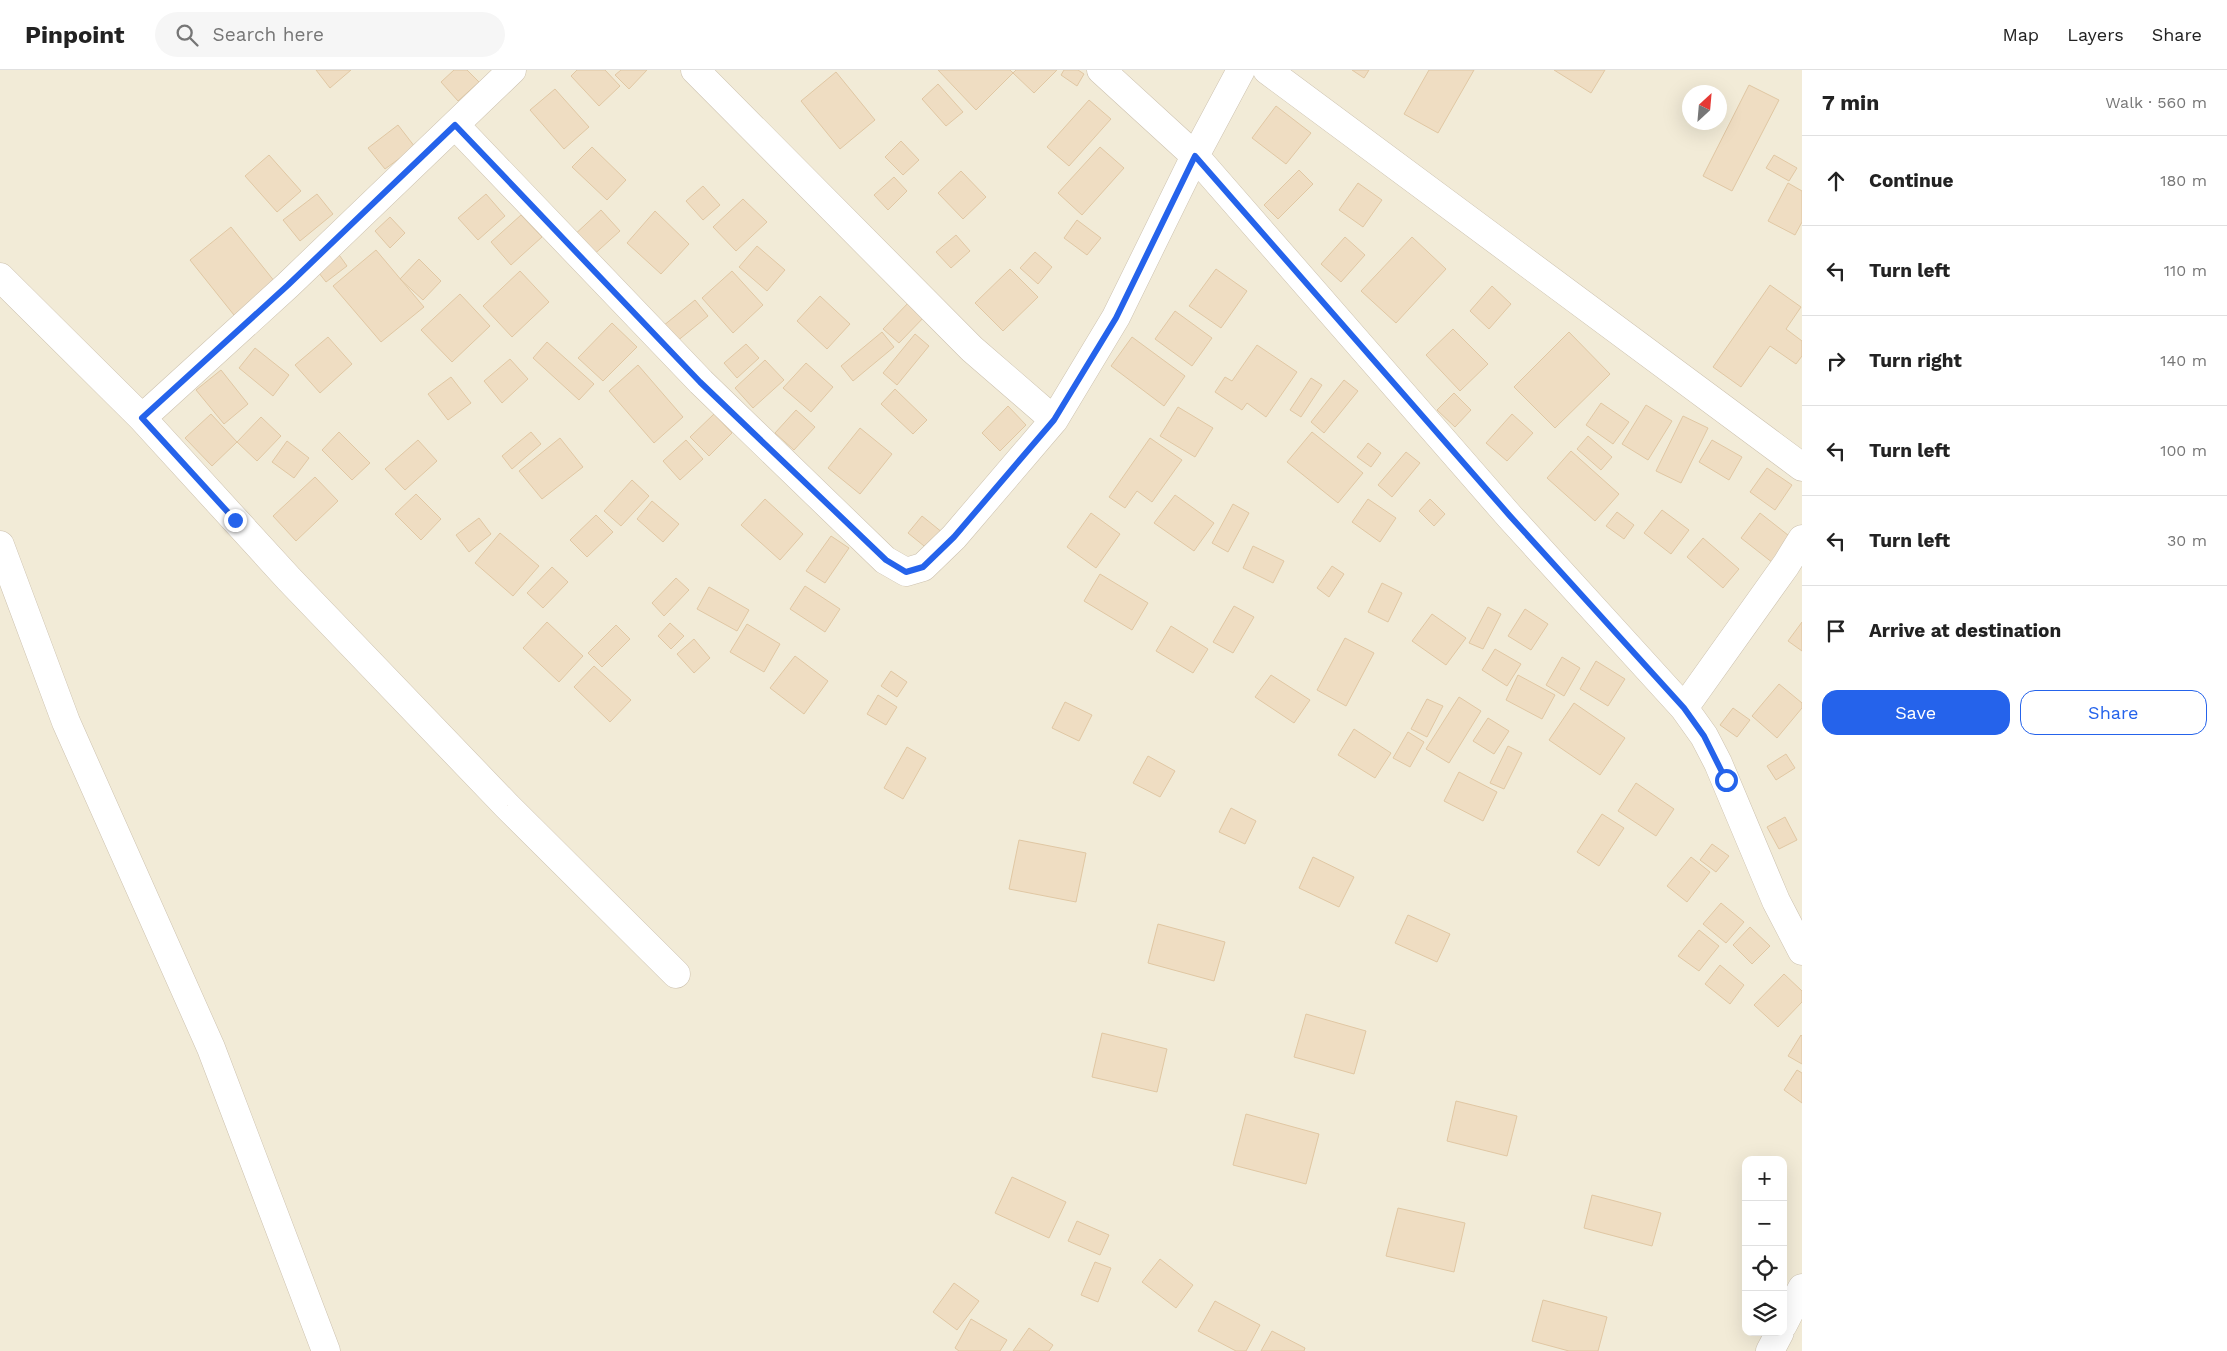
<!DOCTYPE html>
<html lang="en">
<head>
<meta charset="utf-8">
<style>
  body { margin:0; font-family:"Work Sans",sans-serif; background:#f6f6f6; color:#222 }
  .controls { position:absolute; right:15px; bottom:15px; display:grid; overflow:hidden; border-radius:10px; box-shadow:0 5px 20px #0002 }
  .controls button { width:45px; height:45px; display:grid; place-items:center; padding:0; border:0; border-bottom:1px solid #e0e0e0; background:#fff; color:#222; font:25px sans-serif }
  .compass { position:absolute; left:1682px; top:15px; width:45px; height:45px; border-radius:50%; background:#fff; box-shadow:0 5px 20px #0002; rotate:26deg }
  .stop { position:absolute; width:15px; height:15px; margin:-11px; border:4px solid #2563eb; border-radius:50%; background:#fff }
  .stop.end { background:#2563eb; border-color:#fff; box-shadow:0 1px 5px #0008 }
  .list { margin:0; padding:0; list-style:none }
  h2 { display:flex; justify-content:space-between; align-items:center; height:65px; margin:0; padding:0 20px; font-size:21px }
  h2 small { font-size:16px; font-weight:400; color:#767676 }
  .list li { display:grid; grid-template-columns:32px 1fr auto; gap:15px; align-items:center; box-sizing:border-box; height:90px; padding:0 20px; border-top:1px solid #e0e0e0 }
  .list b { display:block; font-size:19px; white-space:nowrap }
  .list em { font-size:16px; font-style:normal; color:#767676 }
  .actions { display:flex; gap:10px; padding:15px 20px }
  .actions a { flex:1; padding:11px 0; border:1px solid #2563eb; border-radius:15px; text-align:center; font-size:18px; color:#2563eb }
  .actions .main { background:#2563eb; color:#fff }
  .icon { flex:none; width:28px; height:28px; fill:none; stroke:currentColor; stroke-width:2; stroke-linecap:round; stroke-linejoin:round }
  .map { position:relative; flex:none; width:1802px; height:1281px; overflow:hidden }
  header { display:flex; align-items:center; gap:30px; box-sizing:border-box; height:70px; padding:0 25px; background:#fff; border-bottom:1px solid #e0e0e0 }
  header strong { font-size:24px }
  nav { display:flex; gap:28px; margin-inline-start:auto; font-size:18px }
  .search { width:350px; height:45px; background:#f6f6f6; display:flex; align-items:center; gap:12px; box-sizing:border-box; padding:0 18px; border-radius:28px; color:#767676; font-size:19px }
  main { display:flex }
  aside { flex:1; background:#fff }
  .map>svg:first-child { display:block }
  .residential { fill:#f2ebd7; fill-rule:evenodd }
  .building { fill:#efddc2; stroke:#e0c7a3 }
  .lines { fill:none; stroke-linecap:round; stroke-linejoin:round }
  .minor-casing { stroke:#cdc2af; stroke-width:29 }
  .minor { stroke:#fff; stroke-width:28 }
  .route { stroke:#2563eb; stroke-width:6 }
</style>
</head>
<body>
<header>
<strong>Pinpoint</strong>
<div class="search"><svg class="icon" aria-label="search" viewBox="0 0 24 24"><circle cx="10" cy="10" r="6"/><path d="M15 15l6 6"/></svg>Search here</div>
<nav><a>Map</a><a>Layers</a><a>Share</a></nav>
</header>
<main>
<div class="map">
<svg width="1802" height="1281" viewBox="0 0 1802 1281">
  <rect width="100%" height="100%" fill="#fbf8e9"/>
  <!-- residential -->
  <path class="residential" d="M0,0H1802V1281H0ZM1690,22H1720V52H1690ZM1746,1090H1783V1262H1746Z"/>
  <!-- building -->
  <path class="building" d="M316,0H351L330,18Z
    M454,0H467L479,12L458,31L441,12Z
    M577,0H605L620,16L599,36L571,6Z
    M621,0H647L629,19L615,5Z
    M938,0H1010L1013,3L976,40Z
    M1016,0H1057L1034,23L1013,3Z
    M1064,0H1078L1084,4L1077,16L1061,5Z
    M1352,0H1369L1364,8Z
    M1429,0H1474L1438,63L1404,44Z
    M1554,0H1605L1591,23Z
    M836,2L875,50L840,79L801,31Z
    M938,14L963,42L946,56L922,29Z
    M1749,15L1779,30L1732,121L1703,106Z
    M555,19L589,57L564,79L530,40Z
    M1089,30L1111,49L1069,96L1047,77Z
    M1276,36L1311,63L1286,94L1252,68Z
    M398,55L415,77L385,99L368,78Z
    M901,71L919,90L903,105L885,87Z
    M592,77L626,110L607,130L572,97Z
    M1100,77L1124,98L1082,145L1058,123Z
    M269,85L301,121L277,142L245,106Z
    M1774,85L1797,98L1789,111L1766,98Z
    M1299,100L1313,114L1278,149L1264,135Z
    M961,101L986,127L963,149L938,123Z
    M894,107L907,121L888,140L874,125Z
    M1358,113L1382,130L1363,157L1339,140Z
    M1788,113L1802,121V152L1795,165L1768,151Z
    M703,116L720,135L703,150L686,131Z
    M317,124L333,144L300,171L283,150Z
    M486,124L505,146L478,170L458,148Z
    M743,129L767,152L736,181L713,157Z
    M601,140L620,161L590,188L571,168Z
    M655,141L689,174L661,204L627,173Z
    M521,145L542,167L511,195L491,172Z
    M390,147L405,163L390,178L375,161Z
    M1077,150L1101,168L1087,185L1064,168Z
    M231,157L275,212L234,245L190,190Z
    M956,165L970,181L951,198L936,182Z
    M1345,167L1365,185L1341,212L1321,194Z
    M1412,167L1446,199L1396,253L1361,221Z
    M757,176L785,200L767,221L739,197Z
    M376,180L424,237L381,272L333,216Z
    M337,182L347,196L326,212L315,198Z
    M1035,182L1052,197L1038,214L1020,198Z
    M419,189L441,211L423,230L400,209Z
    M1010,199L1038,227L1003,261L975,233Z
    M1216,199L1247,221L1221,258L1189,236Z
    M520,201L549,232L512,267L483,236Z
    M732,201L763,235L733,263L702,228Z
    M1770,215L1801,237L1786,259L1802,271V286L1796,294L1770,276L1741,317L1713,297Z
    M1492,216L1511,234L1489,259L1470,241Z
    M460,224L490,256L452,292L421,260Z
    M820,226L850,254L827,279L797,251Z
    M695,230L708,246L676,272L663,256Z
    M911,230L927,244L899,273L883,259Z
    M1175,241L1212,268L1192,296L1155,269Z
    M612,253L637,277L603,311L578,288Z
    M1453,259L1488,294L1460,321L1426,285Z
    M882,262L894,277L853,311L841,296Z
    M1569,262L1610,304L1555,358L1514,317Z
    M915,264L929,276L897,315L883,303Z
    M328,267L352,294L320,323L295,295Z
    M1132,267L1185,306L1164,336L1111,296Z
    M547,272L594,314L579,330L533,288Z
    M746,274L759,288L737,308L724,293Z
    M1257,275L1297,302L1266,347L1247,333L1242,340L1215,322L1225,307L1232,311Z
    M255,278L289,305L273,326L239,298Z
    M510,289L528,309L502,333L484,311Z
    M765,290L784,310L753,338L735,318Z
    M806,293L833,317L811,342L783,318Z
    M638,295L683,347L654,373L609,321Z
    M221,300L248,334L224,354L196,320Z
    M451,307L471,333L448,350L428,324Z
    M1311,308L1322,315L1301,347L1290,340Z
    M1344,310L1358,321L1324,363L1311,352Z
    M895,319L927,350L913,364L881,334Z
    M1454,323L1471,340L1455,357L1437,340Z
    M1601,333L1629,352L1613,374L1586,355Z
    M1646,335L1672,351L1648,390L1622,374Z
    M1008,336L1026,355L1000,381L982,363Z
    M1178,337L1213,358L1195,387L1160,366Z
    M796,340L815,357L794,380L775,363Z
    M211,344L237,372L212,396L185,368Z
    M714,344L732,363L709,386L690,367Z
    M1512,344L1533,363L1507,391L1486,373Z
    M1683,346L1708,358L1681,413L1656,401Z
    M261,347L281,366L257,391L237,372Z
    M860,358L892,384L860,424L828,398Z
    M339,362L370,393L352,410L322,380Z
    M531,362L541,374L512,399L502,386Z
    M1312,362L1363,403L1338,433L1287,392Z
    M1588,366L1612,387L1601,400L1577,379Z
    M560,368L583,397L542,429L519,401Z
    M1150,368L1182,390L1152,432L1137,421L1125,438L1109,427Z
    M418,370L437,391L405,420L385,399Z
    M686,370L703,389L680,410L663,391Z
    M1712,370L1742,387L1729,410L1699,392Z
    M287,371L309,388L294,408L272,392Z
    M1368,373L1381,383L1371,397L1357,387Z
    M1571,381L1619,424L1595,451L1547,408Z
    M1406,382L1420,393L1392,427L1378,415Z
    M1767,398L1792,415L1775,440L1750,422Z
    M315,407L338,431L296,471L273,446Z
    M632,410L649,426L621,456L604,441Z
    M416,424L441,449L421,470L395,444Z
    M1175,425L1214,453L1194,481L1154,453Z
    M765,429L803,464L780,490L741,455Z
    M1368,429L1396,448L1380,472L1352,452Z
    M1430,429L1445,444L1434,456L1419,441Z
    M652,431L679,454L663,472L637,449Z
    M1233,434L1249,443L1228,482L1212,473Z
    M1662,440L1689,460L1671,484L1644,463Z
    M1617,442L1634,455L1624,469L1606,456Z
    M1091,443L1120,464L1096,498L1067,477Z
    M1760,443L1793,469L1773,493L1741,468Z
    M596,445L613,462L587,487L570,470Z
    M922,446L943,463L929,480L908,463Z
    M479,448L491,464L469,482L456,465Z
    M500,463L539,496L513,526L475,493Z
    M831,466L849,478L825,513L806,501Z
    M1703,468L1739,499L1723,518L1687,487Z
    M1253,476L1284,491L1273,513L1243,498Z
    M1332,496L1344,504L1329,527L1317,518Z
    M552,497L568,512L543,538L527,523Z
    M1100,504L1148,533L1132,560L1084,531Z
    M676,508L689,520L664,546L652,533Z
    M1382,513L1402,523L1388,552L1368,542Z
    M805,516L840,539L825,562L790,539Z
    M709,517L749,540L737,561L697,539Z
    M1234,536L1254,547L1233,583L1213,572Z
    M1488,537L1501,544L1483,579L1469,573Z
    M1525,539L1548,554L1531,580L1508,566Z
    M1432,544L1466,568L1446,595L1412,571Z
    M547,552L583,586L559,612L523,578Z
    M1802,552V581L1788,571Z
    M670,553L684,566L671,579L658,566Z
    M747,554L780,574L764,602L730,582Z
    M616,555L630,569L602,597L588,583Z
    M1171,556L1208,579L1193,603L1156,581Z
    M1345,568L1374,583L1346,636L1317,620Z
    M694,569L710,588L694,603L677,584Z
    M1495,579L1521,594L1507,616L1482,600Z
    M795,586L828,611L804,644L770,618Z
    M1562,587L1580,598L1564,626L1546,615Z
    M1596,591L1625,609L1608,636L1580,619Z
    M594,596L631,630L610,652L574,617Z
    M891,601L907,612L897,627L881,616Z
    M1271,605L1310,630L1294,653L1255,627Z
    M1518,605L1555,625L1542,649L1506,630Z
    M1779,614L1802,633V638L1777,668L1752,646Z
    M878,625L897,637L886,655L867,644Z
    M1459,627L1481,641L1449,693L1426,679Z
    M1427,629L1443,636L1427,667L1411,659Z
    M1065,632L1092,645L1079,671L1052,658Z
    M1574,633L1625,668L1600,705L1549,670Z
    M1733,638L1750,650L1737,667L1720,655Z
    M1488,648L1509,661L1494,684L1473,671Z
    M1354,659L1391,683L1375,708L1338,685Z
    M1408,662L1424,672L1410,697L1393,688Z
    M1508,676L1522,683L1504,719L1490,713Z
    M907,677L926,688L903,729L884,718Z
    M1786,684L1795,698L1776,710L1767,696Z
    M1148,686L1175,701L1160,727L1133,713Z
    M1459,702L1497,722L1483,751L1444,731Z
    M1636,713L1674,739L1656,766L1618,741Z
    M1231,738L1256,751L1245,774L1219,762Z
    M1602,744L1624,758L1599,796L1577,782Z
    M1785,747L1797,770L1779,779L1767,757Z
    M1019,770L1086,783L1076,832L1009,819Z
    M1712,774L1729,786L1716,802L1700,790Z
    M1313,787L1354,807L1339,837L1299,818Z
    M1691,787L1710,802L1687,832L1667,816Z
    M1721,833L1744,852L1726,873L1703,854Z
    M1408,845L1450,864L1437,892L1395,873Z
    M1158,854L1225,872L1214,911L1148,893Z
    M1750,857L1770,876L1752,894L1733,875Z
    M1699,860L1719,876L1699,901L1678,886Z
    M1720,895L1744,915L1730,934L1705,914Z
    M1784,904L1802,921V932L1778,957L1754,935Z
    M1306,944L1366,961L1354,1004L1294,987Z
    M1102,963L1167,979L1157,1022L1092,1007Z
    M1801,965L1802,966V994L1788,986Z
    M1797,1000L1802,1003V1033L1784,1020Z
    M1456,1031L1517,1046L1507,1086L1447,1071Z
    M1246,1044L1319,1064L1306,1114L1233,1095Z
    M1012,1107L1066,1132L1049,1168L995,1143Z
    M1592,1125L1661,1143L1652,1176L1584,1158Z
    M1398,1138L1465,1153L1454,1202L1386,1186Z
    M1077,1151L1109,1165L1100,1185L1068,1171Z
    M1160,1189L1193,1215L1176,1238L1142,1212Z
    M1095,1192L1111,1198L1098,1232L1081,1225Z
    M954,1213L979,1231L957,1260L933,1242Z
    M1543,1230L1607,1247L1598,1281H1569L1532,1271Z
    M1215,1231L1260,1255L1246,1281H1236L1198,1261Z
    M971,1249L1007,1270L1000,1281H959L955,1278Z
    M1029,1258L1053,1275L1049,1281H1013Z
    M1272,1261L1305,1278L1304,1281H1261Z"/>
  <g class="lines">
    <!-- minor casing -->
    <g class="minor-casing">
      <path id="minor" d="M695,0L972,279L1054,350
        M1101,0L1195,86L1241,0
        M1267,0L1802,397
        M455,55L701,312L885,490L906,502L923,497L954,467L1054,350L1116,247L1195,86L1510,447L1684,638L1704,666L1718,693L1776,831L1802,881
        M0,207L142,348L289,509L507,736L676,904
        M142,348L288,215L512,0
        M0,475L66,652L211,978L326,1281
        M1684,638L1786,495L1802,469
        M1783,1255L1802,1218
        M1770,1281L1780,1262"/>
    </g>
    <!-- minor -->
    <use href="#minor" class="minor"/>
  </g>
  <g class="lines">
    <!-- route -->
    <path class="route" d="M235,450L142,348L288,215L455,55L700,312L886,490L906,502L923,497L954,467L1054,350L1116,248L1195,86L1510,446L1684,638L1704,666L1726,710"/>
  </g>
</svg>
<div class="controls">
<button>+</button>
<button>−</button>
<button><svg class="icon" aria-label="locate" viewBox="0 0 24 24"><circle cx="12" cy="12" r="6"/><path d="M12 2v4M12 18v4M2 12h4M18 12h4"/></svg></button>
<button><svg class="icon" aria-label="layers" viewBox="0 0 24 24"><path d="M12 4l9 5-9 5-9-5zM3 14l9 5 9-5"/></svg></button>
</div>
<svg class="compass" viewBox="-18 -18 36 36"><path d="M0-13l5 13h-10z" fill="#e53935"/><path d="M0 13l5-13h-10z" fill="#767676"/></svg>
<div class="stop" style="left:1726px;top:710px"></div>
<div class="stop end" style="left:235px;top:450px"></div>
</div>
<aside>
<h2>7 min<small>Walk · 560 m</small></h2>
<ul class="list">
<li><svg class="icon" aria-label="ahead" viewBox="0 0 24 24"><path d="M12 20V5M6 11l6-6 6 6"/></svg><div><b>Continue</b></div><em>180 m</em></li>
<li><svg class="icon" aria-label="left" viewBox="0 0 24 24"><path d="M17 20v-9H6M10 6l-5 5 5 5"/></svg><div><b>Turn left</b></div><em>110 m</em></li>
<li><svg class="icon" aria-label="right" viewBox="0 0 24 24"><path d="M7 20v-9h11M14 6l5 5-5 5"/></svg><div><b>Turn right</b></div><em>140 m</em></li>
<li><svg class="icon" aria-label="left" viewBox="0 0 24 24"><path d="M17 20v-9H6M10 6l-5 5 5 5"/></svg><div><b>Turn left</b></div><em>100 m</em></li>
<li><svg class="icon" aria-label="left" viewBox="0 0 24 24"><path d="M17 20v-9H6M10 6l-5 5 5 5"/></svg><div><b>Turn left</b></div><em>30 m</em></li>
<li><svg class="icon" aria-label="arrive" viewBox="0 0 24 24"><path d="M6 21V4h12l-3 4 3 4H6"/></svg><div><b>Arrive at destination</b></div></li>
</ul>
<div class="actions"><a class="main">Save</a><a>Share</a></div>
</aside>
</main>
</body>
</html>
